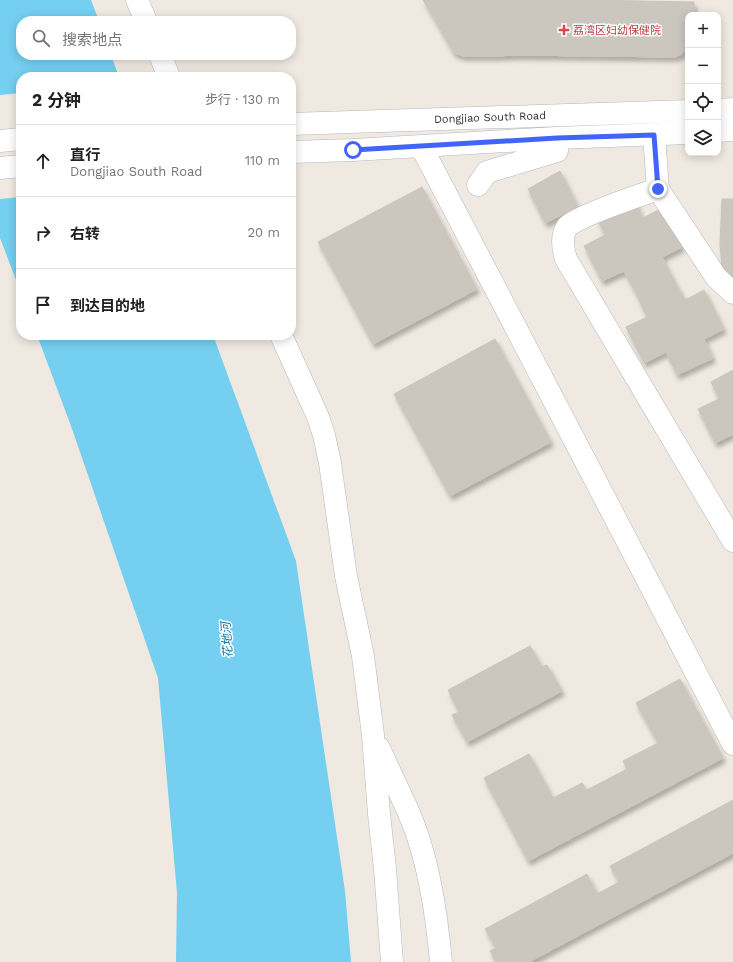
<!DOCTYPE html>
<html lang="zh">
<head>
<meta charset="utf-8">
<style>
  body { margin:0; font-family:"Work Sans","Noto Sans SC",sans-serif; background:#f2f2f2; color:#202124 }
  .controls { position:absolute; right:12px; top:12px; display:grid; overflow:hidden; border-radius:8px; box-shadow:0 2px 10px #0003 }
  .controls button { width:36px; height:36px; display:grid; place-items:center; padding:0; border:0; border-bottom:1px solid #e0e0e0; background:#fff; color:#202124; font:20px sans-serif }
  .stop { position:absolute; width:12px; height:12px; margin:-9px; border:3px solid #4264fb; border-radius:50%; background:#fff }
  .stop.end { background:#4264fb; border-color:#fff; box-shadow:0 1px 4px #0008 }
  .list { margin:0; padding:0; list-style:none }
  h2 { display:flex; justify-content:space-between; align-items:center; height:52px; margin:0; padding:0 16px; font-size:17px }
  h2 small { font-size:13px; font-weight:400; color:#757577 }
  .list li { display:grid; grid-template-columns:26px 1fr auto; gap:12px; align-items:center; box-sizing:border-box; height:72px; padding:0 16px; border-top:1px solid #e0e0e0 }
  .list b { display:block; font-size:15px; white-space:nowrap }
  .list p { margin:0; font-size:13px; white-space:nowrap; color:#757577 }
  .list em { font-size:13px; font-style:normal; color:#757577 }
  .icon { flex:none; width:22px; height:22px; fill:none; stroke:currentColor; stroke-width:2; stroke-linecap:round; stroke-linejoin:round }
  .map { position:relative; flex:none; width:733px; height:962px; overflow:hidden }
  .search { position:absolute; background:#fff; box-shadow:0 2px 10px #0003; left:16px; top:16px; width:280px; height:44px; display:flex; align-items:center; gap:10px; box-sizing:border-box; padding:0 14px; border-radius:16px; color:#757577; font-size:15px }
  .panel { position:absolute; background:#fff; box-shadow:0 2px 10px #0003; left:16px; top:72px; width:280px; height:268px; border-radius:16px }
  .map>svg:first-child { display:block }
  .water { fill:#75cff0 }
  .pier { fill:#efe9e1 }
  .building { fill:#cbc7bf; stroke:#cbc5ba; filter:url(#shadow) }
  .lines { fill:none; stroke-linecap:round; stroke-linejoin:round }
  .minor-casing { stroke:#b4b7c1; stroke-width:23 }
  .minor { stroke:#fff; stroke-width:22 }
  .route { stroke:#4264fb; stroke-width:5 }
  .health-dot { fill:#e0444e; stroke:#fff; stroke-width:1.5 }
  .labels { text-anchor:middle; stroke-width:3; stroke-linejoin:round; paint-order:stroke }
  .health-label { font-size:11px; fill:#be3a42; stroke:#fff; text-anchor:start }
  .street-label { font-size:11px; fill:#2e2e2e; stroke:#fff }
  .water-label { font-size:12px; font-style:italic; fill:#0d6fa3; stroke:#fff }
</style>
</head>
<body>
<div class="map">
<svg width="733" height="962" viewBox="0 0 733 962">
  <defs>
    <filter id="shadow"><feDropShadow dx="2.5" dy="4.5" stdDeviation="2" flood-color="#0004"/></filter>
  </defs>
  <rect width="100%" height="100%" fill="#efe9e1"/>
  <!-- water -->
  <path class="water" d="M0,0H91L99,21H21V55H111L119,77H21V293L0,238Z
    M37,335H213L296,561L345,891L351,962H176L177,893L158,678L71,426Z"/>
  <!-- pier -->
  <path class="pier" d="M21,93V197L0,199V95Z"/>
  <!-- building -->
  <path class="building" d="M423,0H589L694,2V15H688V47L682,54L675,57L518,55L493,56H463L454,53Z
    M560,171L578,207L545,223L528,189Z
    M422,187L477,289L373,344L318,242Z
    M634,199L643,218L662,208L682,247L662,257L673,279L637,295L624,271L602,281L584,246L605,235L597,218Z
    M722,199H733V278L722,269L720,244Z
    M727,238H733V267L727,266Z
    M673,279L685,300L704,290L724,329L704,339L713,358L677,375L666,352L644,363L626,327L647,317L637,295Z
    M495,339L551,442L450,496L394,394Z
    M733,370V434L715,443L698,409L719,399L711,382Z
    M530,646L542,667L547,665L562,691L467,742L452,715L459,712L448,690Z
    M680,679L723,758L528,861L484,778L529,754L553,798L582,783L587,790L627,769L623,761L658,743L636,703Z
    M733,800V853L529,962H496L490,951L496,948L485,929L587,874L597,894L619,882L610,866Z"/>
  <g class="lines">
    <!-- minor casing -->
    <g class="minor-casing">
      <path id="minor" d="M137,0L146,21
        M160,55L169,77
        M718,110L733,109
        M291,124L688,111
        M718,131L733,130
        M654,135L658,189L716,277L733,293
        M0,141L21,139
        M421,146L733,744
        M291,152L353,150L557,138L688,133
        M0,168L21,166
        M478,185L487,172L557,151V138
        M658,189C643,194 573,218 567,227C561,236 563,249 566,259L733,541
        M281,335L318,417L324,435L330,463L346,576L363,656L373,735L379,814L385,869L392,962
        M379,748C390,773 403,798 413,823C429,864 437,918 441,962"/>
    </g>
    <!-- minor -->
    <use href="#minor" class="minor"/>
  </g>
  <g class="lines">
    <!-- route -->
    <path class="route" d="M353,150L557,138L654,135L658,189"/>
  </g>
  <!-- markers -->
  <path class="health-dot" d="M562 24h4v4h4v4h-4v4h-4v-4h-4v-4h4z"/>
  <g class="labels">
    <!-- health labels -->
    <g class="health-label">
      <text x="573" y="34">荔湾区妇幼保健院</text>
    </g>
    <!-- street labels -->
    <g class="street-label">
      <text transform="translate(490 117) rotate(-2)" y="4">Dongjiao South Road</text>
    </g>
    <!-- water labels -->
    <g class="water-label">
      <text transform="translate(227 640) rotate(-94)" y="4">花地河</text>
    </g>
  </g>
</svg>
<div class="controls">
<button>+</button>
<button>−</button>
<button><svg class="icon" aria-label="locate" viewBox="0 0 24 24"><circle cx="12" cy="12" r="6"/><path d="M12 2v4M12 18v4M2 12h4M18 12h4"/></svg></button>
<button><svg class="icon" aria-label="layers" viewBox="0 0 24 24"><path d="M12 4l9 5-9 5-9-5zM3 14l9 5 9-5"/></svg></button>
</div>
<div class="stop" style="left:353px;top:150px"></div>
<div class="stop end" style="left:658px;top:189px"></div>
<div class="search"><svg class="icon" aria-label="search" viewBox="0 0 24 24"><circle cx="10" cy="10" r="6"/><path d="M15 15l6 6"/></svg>搜索地点</div>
<section class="panel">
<h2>2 分钟<small>步行 · 130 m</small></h2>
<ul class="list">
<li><svg class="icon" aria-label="ahead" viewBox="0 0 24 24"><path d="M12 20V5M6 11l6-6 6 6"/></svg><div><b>直行</b><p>Dongjiao South Road</p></div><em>110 m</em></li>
<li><svg class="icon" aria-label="right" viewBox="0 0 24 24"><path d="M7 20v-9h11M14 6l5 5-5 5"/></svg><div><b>右转</b></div><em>20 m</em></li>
<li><svg class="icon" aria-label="arrive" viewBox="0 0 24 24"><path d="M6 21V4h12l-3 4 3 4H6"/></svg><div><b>到达目的地</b></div></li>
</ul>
</section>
</div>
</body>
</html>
